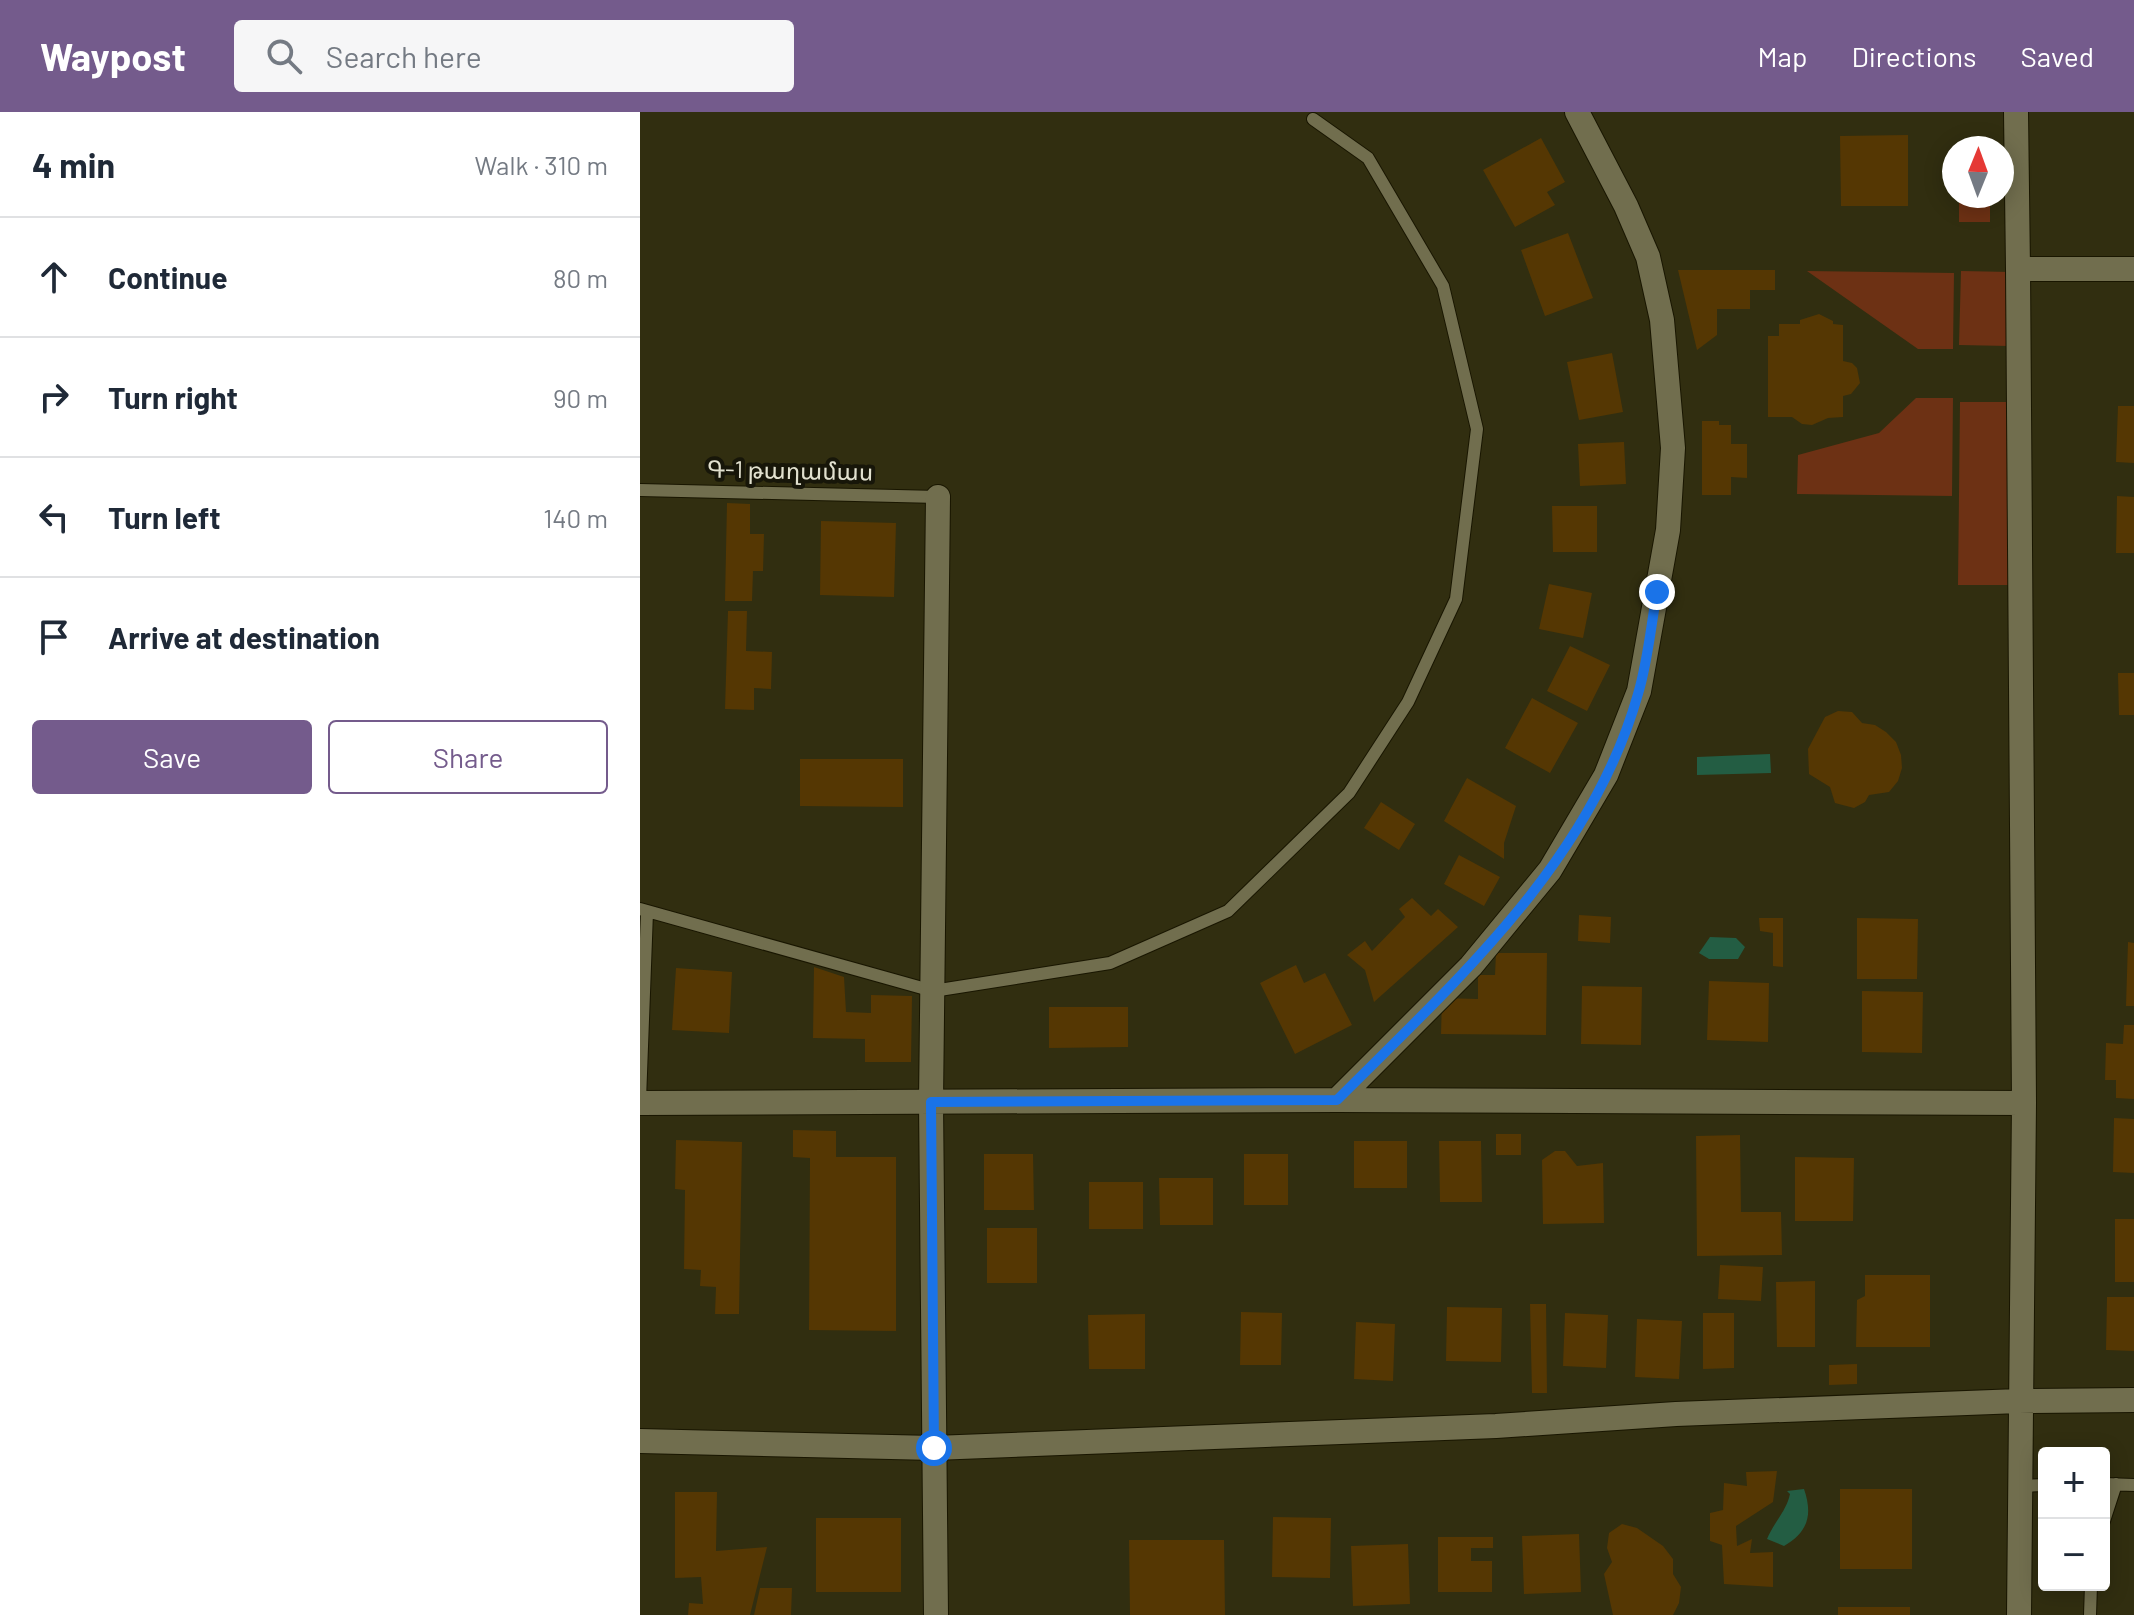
<!DOCTYPE html>
<html lang="en">
<head>
<meta charset="utf-8">
<style>
  body { margin:0; font-family:Barlow,"Noto Sans Armenian",sans-serif; background:#f6f6f7; color:#1f2937 }
  .controls { position:absolute; right:24px; bottom:24px; display:grid; overflow:hidden; border-radius:8px; box-shadow:0 4px 20px #0003 }
  .controls button { width:72px; height:72px; display:grid; place-items:center; padding:0; border:0; border-bottom:2px solid #e0e1e3; background:#fff; color:#1f2937; font:40px sans-serif }
  .compass { position:absolute; left:1302px; top:24px; width:72px; height:72px; border-radius:50%; background:#fff; box-shadow:0 4px 20px #0003; rotate:1deg }
  .stop { position:absolute; width:24px; height:24px; margin:-18px; border:6px solid #1a73e8; border-radius:50%; background:#fff }
  .stop.end { background:#1a73e8; border-color:#fff; box-shadow:0 2px 8px #0008 }
  .list { margin:0; padding:0; list-style:none }
  h2 { display:flex; justify-content:space-between; align-items:center; height:104px; margin:0; padding:0 32px; font-size:34px }
  h2 small { font-size:26px; font-weight:400; color:#747a83 }
  .list li { display:grid; grid-template-columns:52px 1fr auto; gap:24px; align-items:center; box-sizing:border-box; height:120px; padding:0 32px; border-top:2px solid #e0e1e3 }
  .list b { display:block; font-size:30px; white-space:nowrap }
  .list em { font-size:26px; font-style:normal; color:#747a83 }
  .actions { display:flex; gap:16px; padding:24px 32px }
  .actions a { flex:1; padding:18px 0; border:2px solid #745b8c; border-radius:8px; text-align:center; font-size:28px; color:#745b8c }
  .actions .main { background:#745b8c; color:#fff }
  .icon { flex:none; width:44px; height:44px; fill:none; stroke:currentColor; stroke-width:2; stroke-linecap:round; stroke-linejoin:round }
  .map { position:relative; flex:none; width:1494px; height:1503px; overflow:hidden }
  header { display:flex; align-items:center; gap:48px; box-sizing:border-box; height:112px; padding:0 40px; background:#745b8c; color:#fff }
  header strong { font-size:38px }
  nav { display:flex; gap:44px; margin-inline-start:auto; font-size:28px }
  .search { width:560px; height:72px; background:#f6f6f7; display:flex; align-items:center; gap:20px; box-sizing:border-box; padding:0 28px; border-radius:8px; color:#747a83; font-size:30px }
  main { display:flex }
  aside { flex:1; background:#fff }
  .map>svg:first-child { display:block }
  .green { fill:#6d3114 }
  .water { fill:#235d43 }
  .building { fill:#553703 }
  .lines { fill:none; stroke-linecap:round; stroke-linejoin:round }
  .lane-casing { stroke:#191600; stroke-width:14 }
  .street-casing { stroke:#191600; stroke-width:26 }
  .lane { stroke:#716e4e; stroke-width:12 }
  .street { stroke:#716e4e; stroke-width:24 }
  .route { stroke:#1a73e8; stroke-width:10 }
  .labels { text-anchor:middle; stroke-width:8; stroke-linejoin:round; paint-order:stroke }
  .street-label { font-size:24px; fill:#e2e1cf; stroke:#171609 }
</style>
</head>
<body>
<header>
<strong>Waypost</strong>
<div class="search"><svg class="icon" aria-label="search" viewBox="0 0 24 24"><circle cx="10" cy="10" r="6"/><path d="M15 15l6 6"/></svg>Search here</div>
<nav><a>Map</a><a>Directions</a><a>Saved</a></nav>
</header>
<main>
<aside>
<h2>4 min<small>Walk · 310 m</small></h2>
<ul class="list">
<li><svg class="icon" aria-label="ahead" viewBox="0 0 24 24"><path d="M12 20V5M6 11l6-6 6 6"/></svg><div><b>Continue</b></div><em>80 m</em></li>
<li><svg class="icon" aria-label="right" viewBox="0 0 24 24"><path d="M7 20v-9h11M14 6l5 5-5 5"/></svg><div><b>Turn right</b></div><em>90 m</em></li>
<li><svg class="icon" aria-label="left" viewBox="0 0 24 24"><path d="M17 20v-9H6M10 6l-5 5 5 5"/></svg><div><b>Turn left</b></div><em>140 m</em></li>
<li><svg class="icon" aria-label="arrive" viewBox="0 0 24 24"><path d="M6 21V4h12l-3 4 3 4H6"/></svg><div><b>Arrive at destination</b></div></li>
</ul>
<div class="actions"><a class="main">Save</a><a>Share</a></div>
</aside>
<div class="map">
<svg width="1494" height="1503" viewBox="0 0 1494 1503">
  <rect width="100%" height="100%" fill="#312e10"/>
  <!-- green -->
  <path class="green" d="M1319,84H1350V110H1319Z
    M1167,159L1314,161L1313,237H1278Z
    M1321,159L1371,160L1369,234L1319,233Z
    M1276,286H1313L1312,384L1157,382L1158,343L1239,321Z
    M1320,290H1371L1369,473H1318Z"/>
  <!-- water -->
  <path class="water" d="M1130,642L1131,661L1057,663V645Z
    M1070,825L1096,826L1105,835L1098,847H1069L1059,841Z
    M1164,1377C1173,1403 1168,1420 1144,1434L1127,1427C1134,1410 1146,1400 1150,1382L1147,1379Z"/>
  <!-- building -->
  <path class="building" d="M1268,23V94H1201L1200,24Z
    M901,26L925,70L907,80L915,93L875,115L843,58Z
    M928,121L953,186L905,204L881,138Z
    M1038,158H1135V178H1110V197H1077V223L1057,238Z
    M1179,202L1193,209V212L1203,213V249L1212,251L1217,256L1220,271L1211,282L1203,284V305L1188,306L1172,313L1162,312L1152,305H1128V224H1139V212H1160V208Z
    M972,241L983,300L939,308L927,250Z
    M1478,294H1494V351L1476,350Z
    M1062,309H1079V313H1091V332H1107V366L1091,365V383H1062Z
    M984,330L986,372L940,374L938,332Z
    M1477,384L1494,385V441H1476Z
    M87,391L110,392V422H124L123,459H113L112,489H85Z
    M912,394H957V440H913Z
    M181,409L256,411L254,485L180,483Z
    M909,472L952,481L943,526L899,517Z
    M88,499H107L106,539L132,540L131,577L114,576V598L85,597Z
    M930,534L970,553L947,599L907,579Z
    M1478,561H1494V603H1479Z
    M892,586L938,611L910,661L865,636Z
    M1198,599L1212,600L1222,611L1235,613L1246,620L1256,630L1261,643L1262,656L1258,669L1249,680L1229,683L1225,690L1214,696L1195,691L1190,675L1169,662L1168,637L1185,605Z
    M160,647H263V695L160,694Z
    M827,666L876,694L864,731V747L804,709Z
    M741,690L775,712L759,738L724,716Z
    M819,743L860,765L844,794L804,772Z
    M772,786L791,804L798,797L818,815L734,890L725,858L707,843L725,829L732,839L765,805L759,797Z
    M939,803L971,805L970,831L938,829Z
    M1119,806H1143V855L1133,854V821L1120,819Z
    M1217,806L1278,807L1277,867H1217Z
    M1488,830L1494,831V894H1486Z
    M856,841H907L906,923L801,922L802,886L838,887V863H855Z
    M656,853L664,871L685,861L712,913L655,942L620,871Z
    M174,855L204,865L206,900L231,901V883L272,884L271,950H225V927L173,926Z
    M36,856L92,860L89,921L32,918Z
    M1069,869L1129,871L1128,930L1067,928Z
    M942,874L1002,875L1001,933L941,932Z
    M1222,879L1283,880L1282,941L1222,940Z
    M409,895H488V935L409,936Z
    M1484,913H1494V987L1476,986V968H1465L1466,931L1483,932Z
    M1474,1006L1494,1007V1061L1473,1060Z
    M153,1018L196,1019V1045H256V1219L169,1218L170,1046L153,1045Z
    M856,1022H881V1043H856Z
    M1100,1023L1101,1100H1141L1142,1143L1057,1144L1056,1024Z
    M36,1028L102,1030L99,1202H75L76,1175L60,1174L61,1158L44,1157L45,1078L35,1077Z
    M714,1029H767V1076H714Z
    M799,1029H841L842,1090H800Z
    M915,1039H925L937,1054L963,1051L964,1111L903,1112L902,1048Z
    M344,1042H393L394,1098H344Z
    M604,1042H648V1093H604Z
    M1155,1045L1214,1046L1213,1109H1155Z
    M519,1066H573V1113H520Z
    M449,1070H503V1117H449Z
    M1475,1107H1494V1170H1475Z
    M347,1116H397V1171H347Z
    M1080,1153L1123,1155L1121,1189L1078,1187Z
    M1225,1163H1290V1235H1216L1217,1188L1225,1184Z
    M1175,1169V1235H1137L1136,1170Z
    M1467,1185H1494V1239L1466,1238Z
    M890,1192H906L907,1281H892Z
    M807,1195L862,1196L861,1250L806,1249Z
    M601,1200L642,1201L641,1253H600Z
    M925,1201L968,1203L966,1256L923,1254Z
    M1063,1201H1094V1256L1063,1257Z
    M505,1202V1257H449L448,1203Z
    M997,1207L1042,1209L1039,1267L995,1265Z
    M716,1210L755,1212L753,1269L714,1267Z
    M1217,1252V1272L1189,1273V1253Z
    M1137,1359L1133,1390L1096,1414L1097,1434L1112,1427L1110,1441L1133,1440V1475L1084,1472L1082,1433L1070,1429V1401L1083,1398L1084,1371L1107,1374L1106,1360Z
    M1200,1377H1272V1457H1200Z
    M35,1380H77L76,1439L127,1435L110,1503H48L49,1491L63,1492L61,1465L35,1466Z
    M633,1405L691,1406L690,1466L632,1465Z
    M176,1406H261V1480H176Z
    M982,1412L997,1416L1023,1434L1033,1447V1462L1041,1475L1039,1491L1033,1503H973L964,1462L972,1450L967,1436L969,1421Z
    M939,1422L941,1480L884,1482L882,1424Z
    M798,1425H853V1436H831V1449H852V1480H798Z
    M489,1428H584L585,1503H490Z
    M768,1432L770,1492L713,1494L711,1434Z
    M120,1476H152L151,1503H114Z
    M1198,1495H1270V1503H1198Z"/>
  <g class="lines">
    <!-- lane casing -->
    <g class="lane-casing">
      <path id="lane" d="M0,378L298,385
        M0,797L293,879L470,851L588,799L709,681L768,590L816,487L837,317L803,174L728,46L673,7
        M0,988L7,800
        M1464,1372L1494,1373
        M1379,1374L1404,1373
        M1464,1409L1476,1372
        M1450,1503L1451,1473"/>
    </g>
    <!-- street casing -->
    <g class="street-casing">
      <path id="street" d="M1376,0L1378,157H1494
        M1378,157L1384,991L1379,1503
        M697,988L831,854L910,758L966,663L999,579L1028,418L1033,336L1022,208L1008,145L986,94L937,0
        M0,991L697,988L1384,991
        M0,1329L294,1336L856,1314L1036,1302L1379,1289L1494,1288
        M296,1503L291,990L298,385"/>
    </g>
    <!-- lane -->
    <use href="#lane" class="lane"/>
    <!-- street -->
    <use href="#street" class="street"/>
  </g>
  <g class="lines">
    <!-- route -->
    <path class="route" d="M294,1336L291,990L697,988C815,870 951,749 998,582C1008,549 1011,513 1017,480"/>
  </g>
  <g class="labels">
    <!-- street labels -->
    <g class="street-label">
      <text transform="translate(150 359) rotate(1)" y="8">Գ-1 թաղամաս</text>
    </g>
  </g>
</svg>
<div class="controls">
<button>+</button>
<button>−</button>
</div>
<svg class="compass" viewBox="-18 -18 36 36"><path d="M0-13l5 13h-10z" fill="#e53935"/><path d="M0 13l5-13h-10z" fill="#747a83"/></svg>
<div class="stop" style="left:294px;top:1336px"></div>
<div class="stop end" style="left:1017px;top:480px"></div>
</div>
</main>
</body>
</html>
